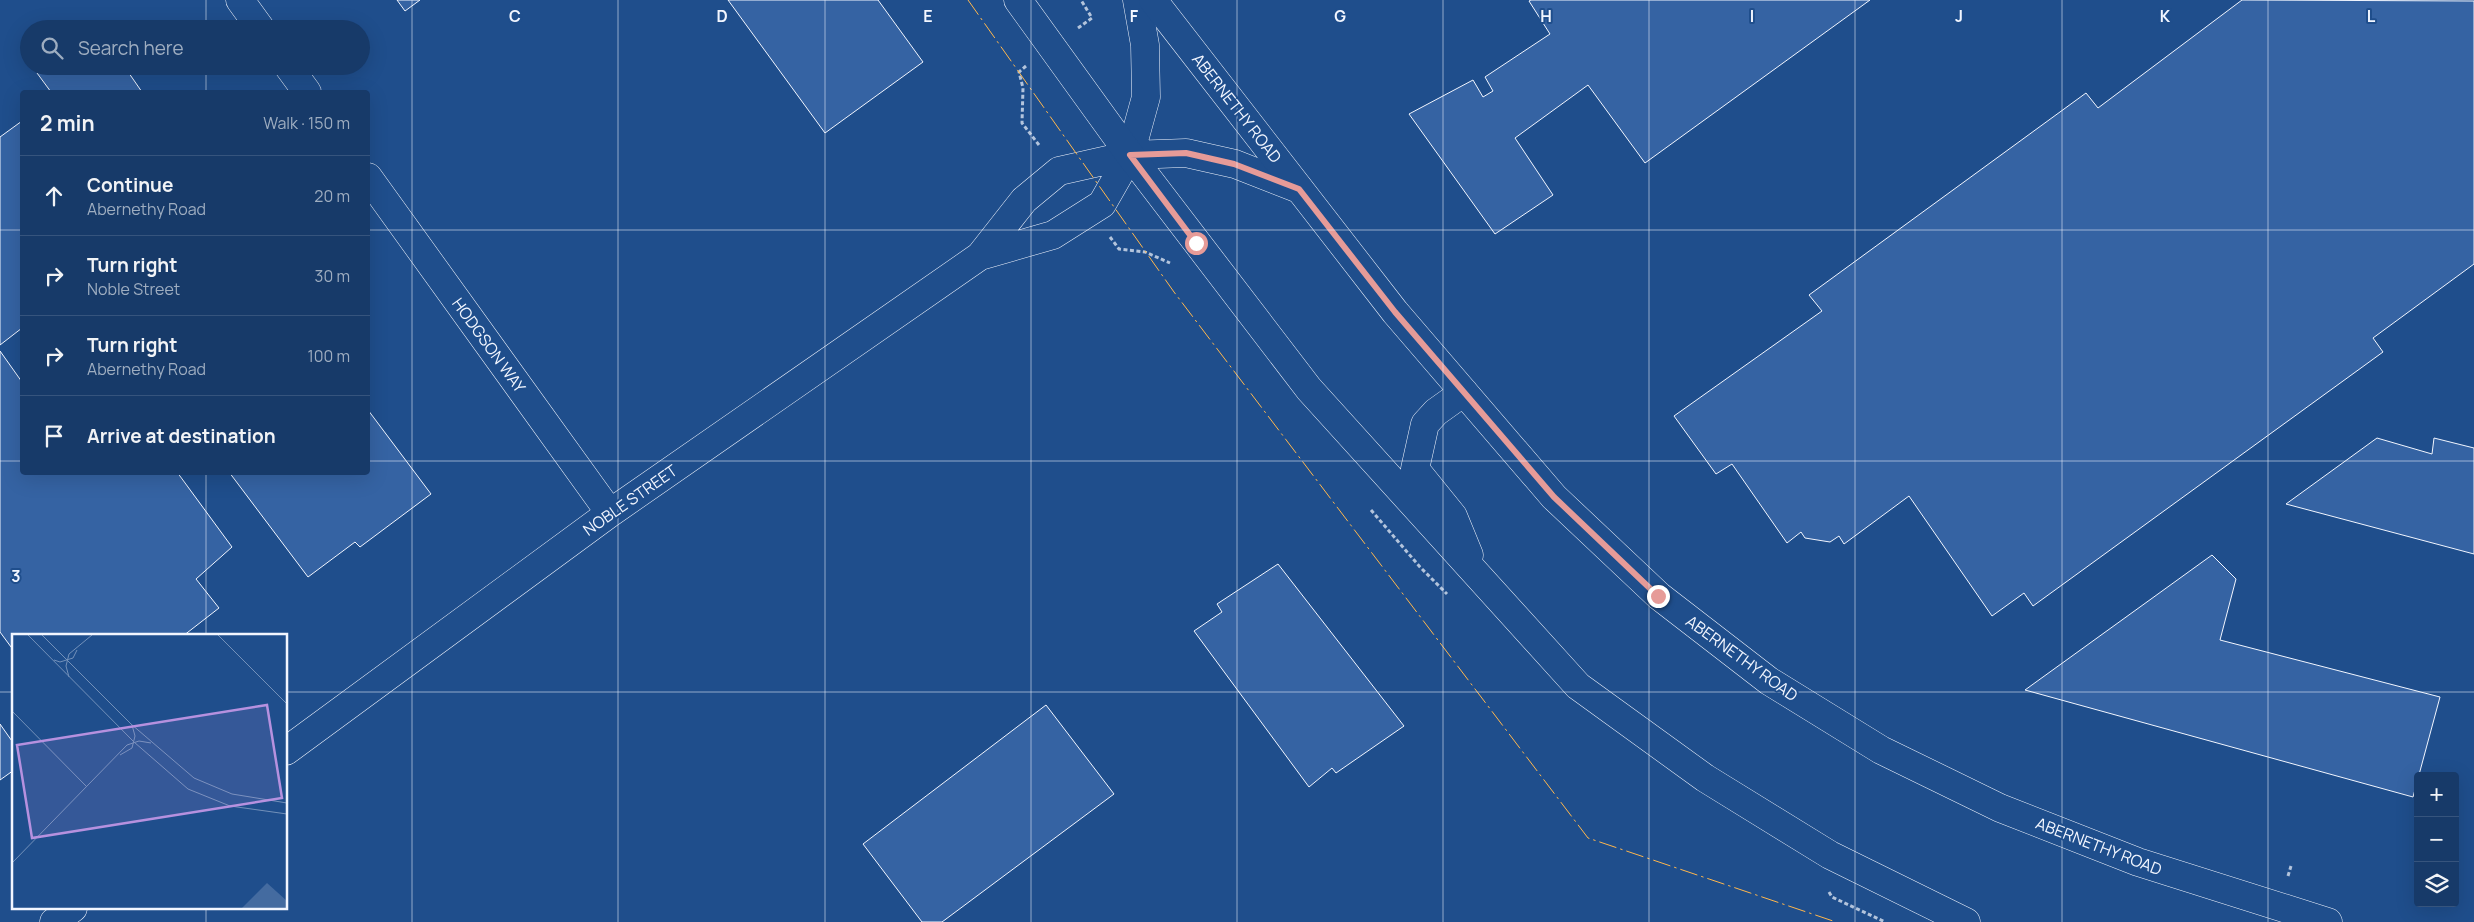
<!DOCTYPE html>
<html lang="en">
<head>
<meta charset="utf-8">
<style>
  body { margin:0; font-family:Manrope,sans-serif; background:#244571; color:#f1f3f6 }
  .controls { position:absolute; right:15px; bottom:15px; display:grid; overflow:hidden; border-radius:5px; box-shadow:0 5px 20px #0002 }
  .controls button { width:45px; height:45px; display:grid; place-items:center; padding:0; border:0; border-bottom:1px solid #36547d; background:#173a69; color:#f1f3f6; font:25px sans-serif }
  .stop { position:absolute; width:15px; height:15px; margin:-11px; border:4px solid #e69b98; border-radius:50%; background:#fff }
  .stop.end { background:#e69b98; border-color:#fff; box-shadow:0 1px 5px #0008 }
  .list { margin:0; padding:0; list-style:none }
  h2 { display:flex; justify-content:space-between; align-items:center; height:65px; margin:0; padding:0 20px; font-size:21px }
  h2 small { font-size:16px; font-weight:400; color:#9eadc0 }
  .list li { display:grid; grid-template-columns:32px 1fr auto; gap:15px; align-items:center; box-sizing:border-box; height:80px; padding:0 20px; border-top:1px solid #36547d }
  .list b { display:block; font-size:19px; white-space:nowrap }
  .list p { margin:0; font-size:16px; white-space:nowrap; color:#9eadc0 }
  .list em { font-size:16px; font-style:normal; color:#9eadc0 }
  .icon { flex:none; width:28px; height:28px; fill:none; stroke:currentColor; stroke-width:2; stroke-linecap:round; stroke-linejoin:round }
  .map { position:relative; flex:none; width:2474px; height:922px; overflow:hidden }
  .search { position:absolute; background:#173a69; box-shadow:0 5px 20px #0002; left:20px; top:20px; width:350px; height:55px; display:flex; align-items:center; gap:12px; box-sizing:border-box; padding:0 18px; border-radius:28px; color:#9eadc0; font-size:19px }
  .panel { position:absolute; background:#173a69; box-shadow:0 5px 20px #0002; left:20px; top:90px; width:350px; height:385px; border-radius:5px }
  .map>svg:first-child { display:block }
  .building { fill:#3563a3; stroke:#f2f6ff }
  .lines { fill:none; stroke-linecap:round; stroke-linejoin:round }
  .street-casing { stroke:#f2f6ff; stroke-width:29 }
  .primary-casing { stroke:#f2f6ff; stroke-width:29 }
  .path { stroke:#b3c4dc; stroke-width:3; stroke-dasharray:4 2.5; stroke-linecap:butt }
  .street { stroke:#1f4e8c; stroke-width:28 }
  .primary { stroke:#1f4e8c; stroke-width:28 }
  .power { stroke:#ffb74d; stroke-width:1; stroke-dasharray:18 4 2.5 4; stroke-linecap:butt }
  .route { stroke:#e69b98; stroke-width:6 }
  .grid { fill:none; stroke:#f2f6ff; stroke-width:1; stroke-opacity:0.55 }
  .labels { text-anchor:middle; stroke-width:4; stroke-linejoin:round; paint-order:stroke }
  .street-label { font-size:16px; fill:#f2f6ff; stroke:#1f4e8c }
  .inset-road { fill:none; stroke:#7391ba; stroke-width:1 }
  .view { fill:#b691df; fill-opacity:0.15; stroke:#b691df; stroke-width:2.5 }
  .inset-edge { fill:none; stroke:#f2f6ff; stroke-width:2.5 }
  .grid-label { font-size:16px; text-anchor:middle; font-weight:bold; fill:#f2f6ff; stroke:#1f4e8c; stroke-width:4; stroke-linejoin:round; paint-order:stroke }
</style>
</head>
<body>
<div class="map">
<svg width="2474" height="922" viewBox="0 0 2474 922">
  <rect width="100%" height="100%" fill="#1f4e8c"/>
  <!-- building -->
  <path class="building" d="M397,0H420L405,11Z
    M728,0H878L923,62L825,133Z
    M1531,0H1870L1645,163L1588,85L1515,138L1553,195L1495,234L1409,114L1473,80L1483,97L1493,91L1485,77L1550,34L1529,1Z
    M2242,0L2474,1V264L2373,338L2383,352L2033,606L2024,593L1992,616L1909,496L1844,544L1839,536L1830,542L1805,538L1801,532L1787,543L1732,464L1716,474L1674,416L1822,311L1809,295L2086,93L2098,108Z
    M47,66H124L142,92H51L37,73Z
    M22,121V328L0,345V137Z
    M0,351L22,382V472H177L232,547L196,579L219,608L183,636H14V651L0,632Z
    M368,410L431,494L360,547L355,542L308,577L229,472H368Z
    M2377,438L2432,454L2434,438L2474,448V554L2286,504Z
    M2212,555L2236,579L2220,640L2440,697L2413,797L2025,690Z
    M1278,564L1404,726L1336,773L1332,768L1309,787L1194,631L1222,612L1217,604Z
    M1046,705L1114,794L942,922H922L863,844Z
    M0,724L14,744V770L0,780Z"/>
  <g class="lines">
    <!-- street casing -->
    <g class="street-casing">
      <path id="street" d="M240,0L261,29
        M288,66L307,92
        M368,177L610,513
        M980,256L1053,235L1102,204L1130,155L1146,97L1145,45L1137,0
        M286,751L610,513L980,256L1024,200L1059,171L1130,155L1186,153L1235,164L1299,189
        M54,922L73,908"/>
    </g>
    <!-- primary casing -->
    <g class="primary-casing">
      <path id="primary" d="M1018,0L1130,155L1309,389L1578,686L1705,778L1830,855L1966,922
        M1153,0L1395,312L1554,497L1659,596L1769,681L1881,750L2000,808L2138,862L2328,922
        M1464,392L1436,412L1425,424L1415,469L1453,516L1469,555"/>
    </g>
    <!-- path -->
    <path class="path" d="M1078,28L1092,18L1081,0
      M1026,66L1019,72L1023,88L1022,123L1039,145
      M1110,237L1119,249L1145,252L1170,263
      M1371,510L1420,567L1447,594
      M2288,876L2291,866
      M1829,892L1832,897L1885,922"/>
    <!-- street -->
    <use href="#street" class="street"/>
    <!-- primary -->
    <use href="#primary" class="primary"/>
    <!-- power -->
    <path class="power" d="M968,0L1174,292L1588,838L1836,922"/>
  </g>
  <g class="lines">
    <!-- route -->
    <path class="route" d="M1196,243L1130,155L1186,153L1234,164L1299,189L1395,312L1554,497L1658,596"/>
  </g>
  <!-- grid -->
  <path class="grid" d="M206,0V29M412,0V922M618,0V922M825,0V922M1031,0V922M1237,0V922M1443,0V922M1649,0V922M1855,0V922M2062,0V922M2268,0V922M206,66V92M0,230H22M368,230H2474M0,461H22M368,461H2474M206,472V636M0,692H14M286,692H2474M206,908V922"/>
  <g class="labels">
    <!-- street labels -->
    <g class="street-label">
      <text transform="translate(1237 108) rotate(52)" y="6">ABERNETHY ROAD</text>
      <text transform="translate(489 345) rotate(54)" y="6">HODGSON WAY</text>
      <text transform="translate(630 500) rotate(-35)" y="6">NOBLE STREET</text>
      <text transform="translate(1742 658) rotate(36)" y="6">ABERNETHY ROAD</text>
      <text transform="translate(2099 846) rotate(21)" y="6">ABERNETHY ROAD</text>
    </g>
  </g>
  <!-- overview -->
  <g transform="translate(12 634)">
    <rect width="275" height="275" fill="#1f4e8c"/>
    <path d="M255,249L275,267V274H230Z" fill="#446ba0"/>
    <path class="inset-road" d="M16,1L122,108L176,155L218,172L275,180M30,1L119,90L182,144L220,160L275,169M206,1L275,70M42,26L48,28L61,24L65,16M57,43L54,32L57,20L80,1M0,77L75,153M108,121L120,114L123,102L120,91M0,229L115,111L127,107L139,109"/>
    <path class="view" d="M255,71L270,164L20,204L5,111Z"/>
    <rect width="275" height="275" class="inset-edge"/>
  </g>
  <g class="grid-label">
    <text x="515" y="22">C</text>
    <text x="722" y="22">D</text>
    <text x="928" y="22">E</text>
    <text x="1134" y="22">F</text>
    <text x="1340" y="22">G</text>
    <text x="1546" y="22">H</text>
    <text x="1752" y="22">I</text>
    <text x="1959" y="22">J</text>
    <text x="2165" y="22">K</text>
    <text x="2371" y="22">L</text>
    <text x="16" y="582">3</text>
  </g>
</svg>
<div class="controls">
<button>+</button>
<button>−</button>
<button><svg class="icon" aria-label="layers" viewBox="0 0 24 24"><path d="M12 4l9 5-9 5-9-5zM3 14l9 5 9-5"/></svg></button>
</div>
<div class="stop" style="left:1196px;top:243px"></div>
<div class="stop end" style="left:1658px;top:596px"></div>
<div class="search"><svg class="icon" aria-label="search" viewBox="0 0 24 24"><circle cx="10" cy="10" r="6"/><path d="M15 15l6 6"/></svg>Search here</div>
<section class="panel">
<h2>2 min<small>Walk · 150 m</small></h2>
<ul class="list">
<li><svg class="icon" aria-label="ahead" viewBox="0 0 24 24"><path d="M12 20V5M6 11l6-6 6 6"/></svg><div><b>Continue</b><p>Abernethy Road</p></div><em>20 m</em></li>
<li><svg class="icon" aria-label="right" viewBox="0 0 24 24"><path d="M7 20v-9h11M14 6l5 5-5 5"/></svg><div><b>Turn right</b><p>Noble Street</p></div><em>30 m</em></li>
<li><svg class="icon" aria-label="right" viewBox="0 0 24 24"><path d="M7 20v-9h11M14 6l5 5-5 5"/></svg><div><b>Turn right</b><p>Abernethy Road</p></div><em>100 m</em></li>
<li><svg class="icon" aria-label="arrive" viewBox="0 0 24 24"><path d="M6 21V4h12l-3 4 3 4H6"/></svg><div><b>Arrive at destination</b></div></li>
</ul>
</section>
</div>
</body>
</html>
